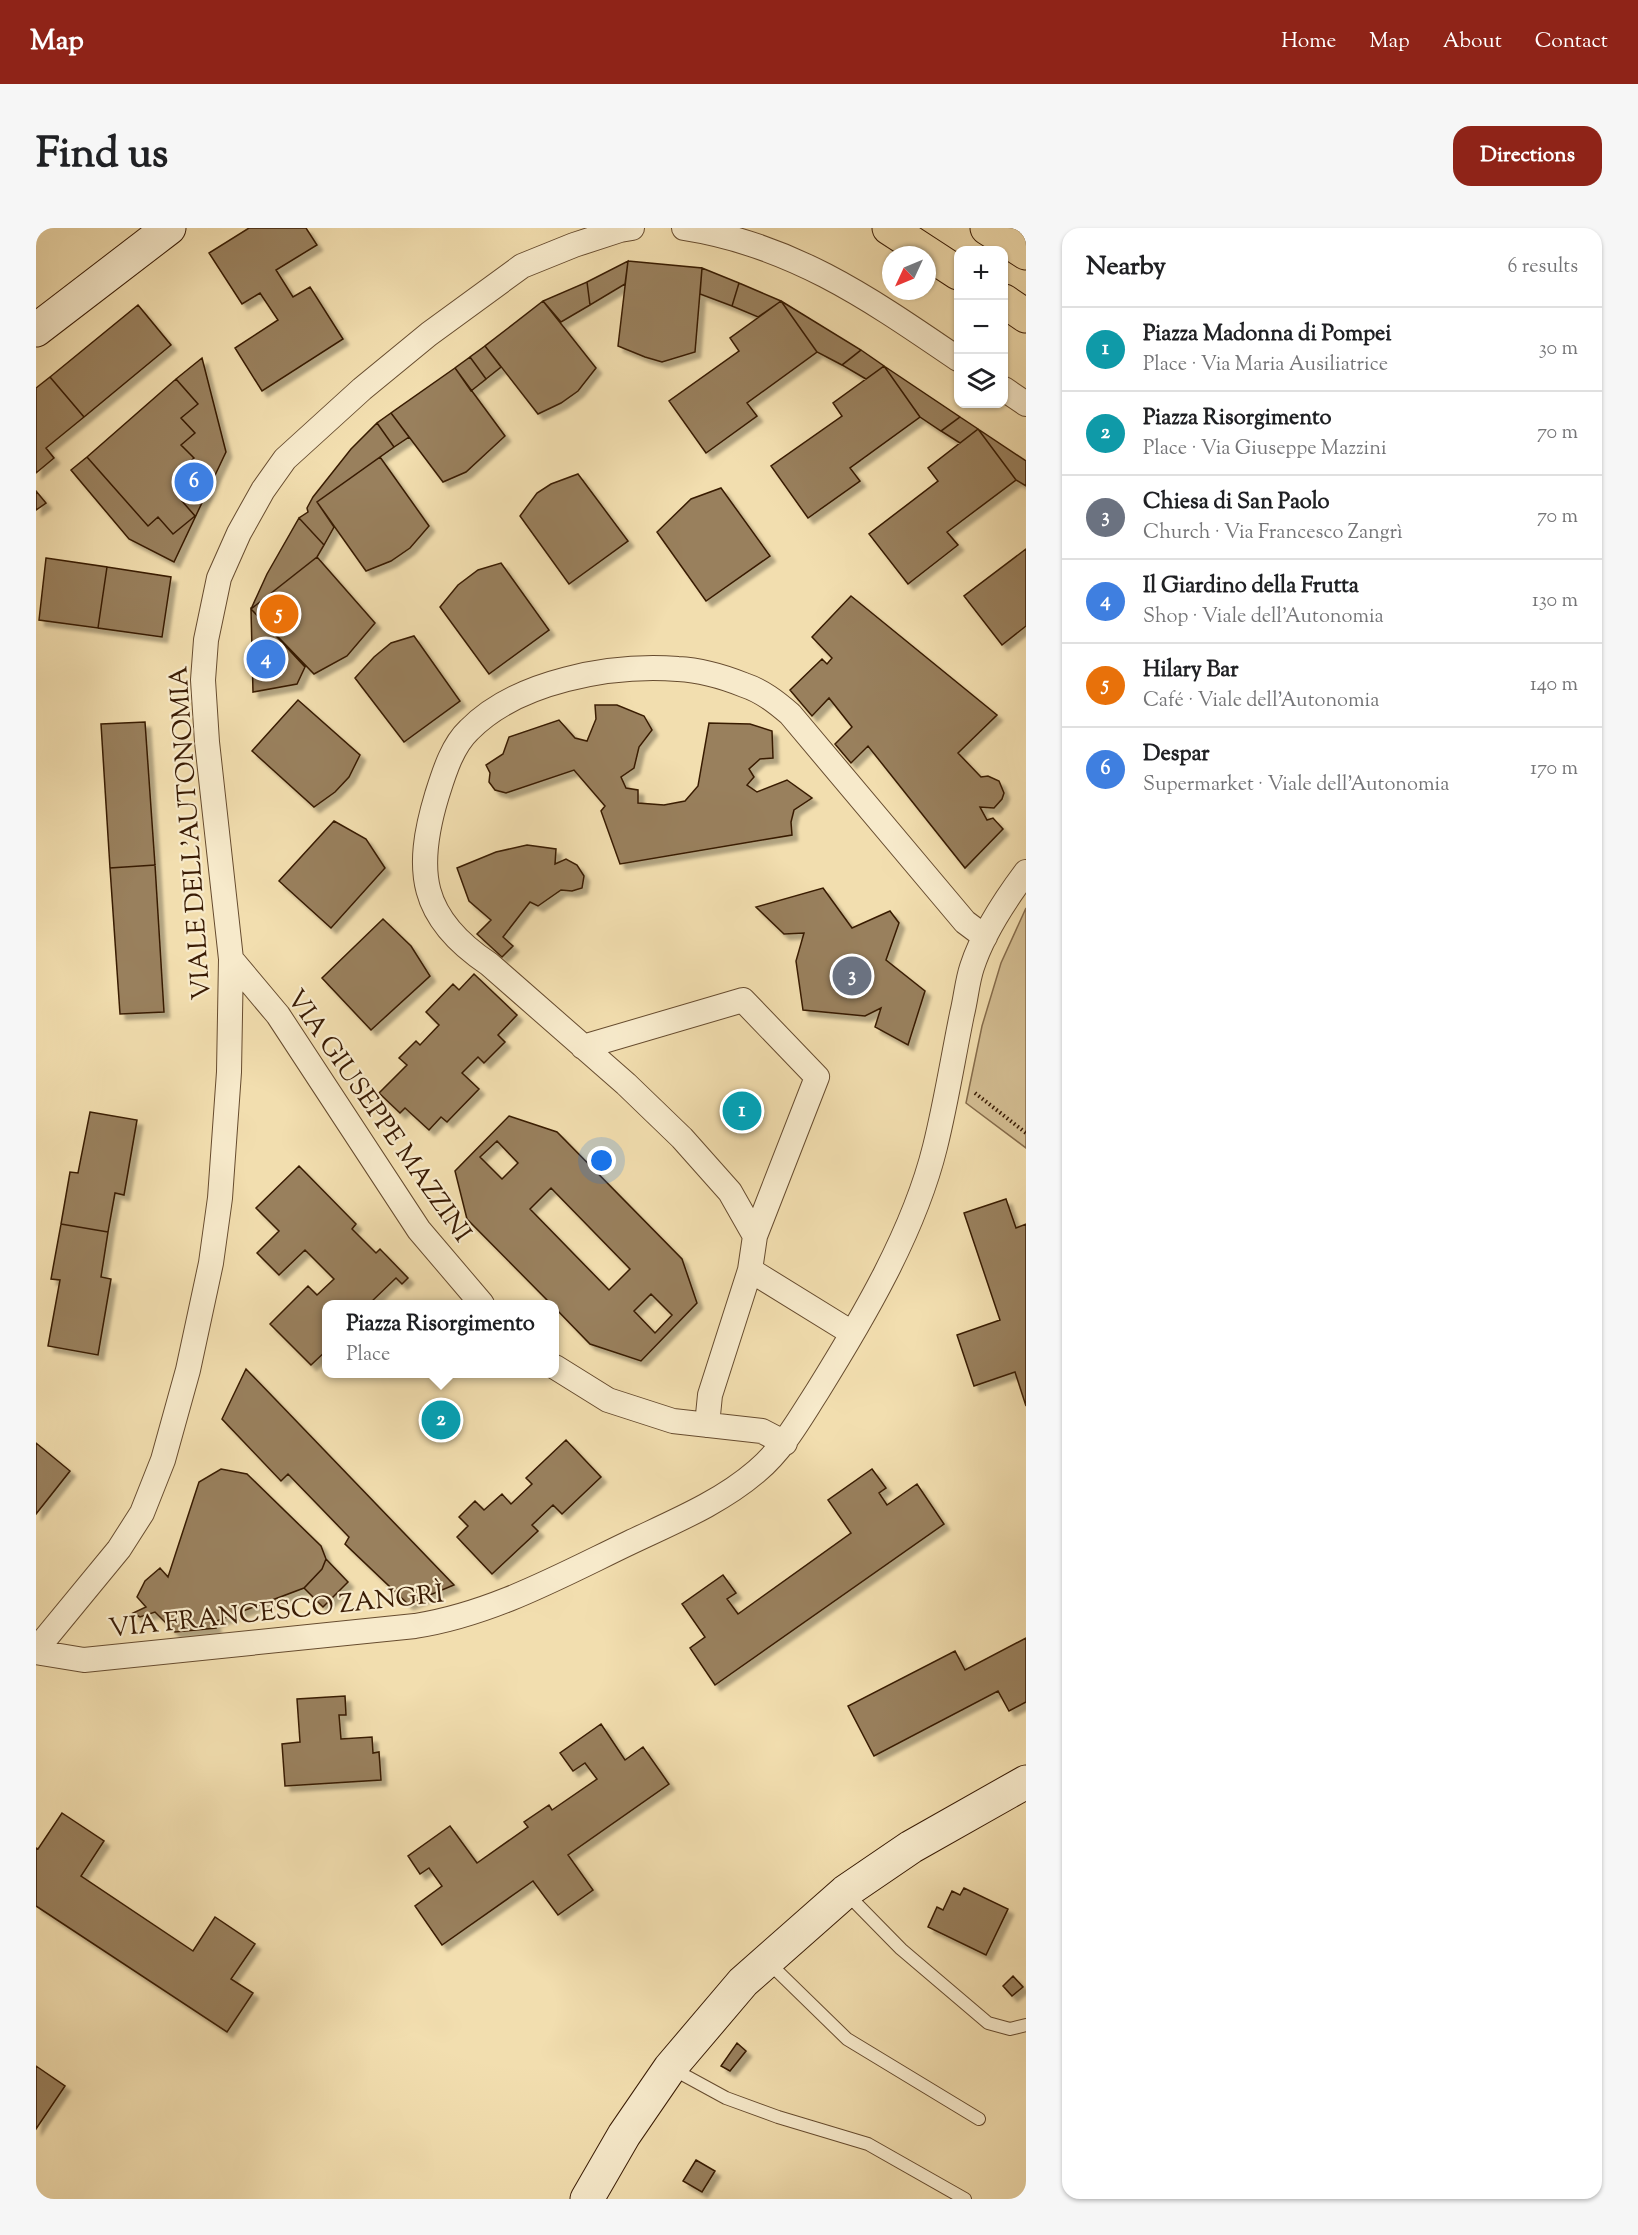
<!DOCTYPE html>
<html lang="en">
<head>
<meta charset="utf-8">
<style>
  body { margin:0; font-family:"Sorts Mill Goudy",serif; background:#f6f6f6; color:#202124 }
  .controls { position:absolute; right:18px; top:18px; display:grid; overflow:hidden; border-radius:12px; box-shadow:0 2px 4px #0004 }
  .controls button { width:54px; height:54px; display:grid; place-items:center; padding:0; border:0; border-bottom:2px solid #e0e0e0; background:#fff; color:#202124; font:30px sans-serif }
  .compass { position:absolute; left:846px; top:18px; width:54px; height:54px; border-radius:50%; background:#fff; box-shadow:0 2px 4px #0004; rotate:226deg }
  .you { position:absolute; left:566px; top:933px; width:21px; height:21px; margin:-15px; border:4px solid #fff; border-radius:50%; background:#1a73e8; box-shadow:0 0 0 9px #1a73e833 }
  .badge { display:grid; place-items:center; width:39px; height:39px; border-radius:50%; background:#8f2418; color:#fff; font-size:20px; font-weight:700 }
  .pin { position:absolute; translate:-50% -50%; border:3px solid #fff; box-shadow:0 2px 6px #0006 }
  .popup { position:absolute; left:286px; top:1072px; width:237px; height:78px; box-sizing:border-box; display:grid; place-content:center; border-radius:12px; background:#fff; filter:drop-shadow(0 2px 4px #0005); font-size:20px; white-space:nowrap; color:#757577 }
  .popup b { font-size:22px; color:#202124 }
  .popup::after { content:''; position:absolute; left:50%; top:100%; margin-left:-12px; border:12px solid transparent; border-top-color:#fff }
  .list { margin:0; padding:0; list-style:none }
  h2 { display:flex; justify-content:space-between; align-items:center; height:78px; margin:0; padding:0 24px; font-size:26px }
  h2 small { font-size:20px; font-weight:400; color:#757577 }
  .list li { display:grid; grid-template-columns:39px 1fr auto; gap:18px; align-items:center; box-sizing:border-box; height:84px; padding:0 24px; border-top:2px solid #e0e0e0 }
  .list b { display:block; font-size:22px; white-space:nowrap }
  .list p { margin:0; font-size:20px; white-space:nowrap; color:#757577 }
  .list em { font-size:20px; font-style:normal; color:#757577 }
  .icon { flex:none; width:33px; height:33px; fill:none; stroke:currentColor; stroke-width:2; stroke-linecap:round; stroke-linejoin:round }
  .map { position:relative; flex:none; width:990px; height:1971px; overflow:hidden; border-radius:18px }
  header { display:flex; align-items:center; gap:36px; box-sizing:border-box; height:84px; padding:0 30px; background:#8f2418; color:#fff }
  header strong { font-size:28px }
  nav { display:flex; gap:33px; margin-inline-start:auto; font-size:21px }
  .intro { display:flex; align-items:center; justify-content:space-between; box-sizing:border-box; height:144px; padding:0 36px }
  h1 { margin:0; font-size:42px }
  .button { padding:15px 27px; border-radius:18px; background:#8f2418; color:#fff; font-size:21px; font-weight:700 }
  main { display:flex; gap:36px; padding:0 36px }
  aside { flex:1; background:#fff; border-radius:18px; box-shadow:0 2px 4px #0004 }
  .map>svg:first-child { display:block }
  .green { fill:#d3bd92; stroke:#866c4b; stroke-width:1.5 }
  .building { fill:#99805d; stroke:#391b04; stroke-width:1.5; fill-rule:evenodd; filter:url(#shadow) }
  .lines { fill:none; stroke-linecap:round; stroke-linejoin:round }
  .lane-casing { stroke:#674c2f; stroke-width:14 }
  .street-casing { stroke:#674c2f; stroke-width:26 }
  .secondary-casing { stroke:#391b04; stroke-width:35 }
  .highway-casing { stroke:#391b04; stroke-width:35 }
  .path { stroke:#391b04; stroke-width:4; stroke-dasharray:1.5 3; stroke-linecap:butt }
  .lane { stroke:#f7eacb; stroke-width:12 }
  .street { stroke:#f7eacb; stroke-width:24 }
  .secondary { stroke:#f7eacb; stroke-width:33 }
  .highway { stroke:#f2deaf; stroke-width:33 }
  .labels { text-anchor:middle; stroke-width:4.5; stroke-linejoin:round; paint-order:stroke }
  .street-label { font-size:26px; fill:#391b04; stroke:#f7eacb }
</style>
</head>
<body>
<header>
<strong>Map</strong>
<nav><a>Home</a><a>Map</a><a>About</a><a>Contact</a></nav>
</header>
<div class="intro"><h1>Find us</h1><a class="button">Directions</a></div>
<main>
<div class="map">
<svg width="990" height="1971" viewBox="0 0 990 1971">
  <defs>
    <filter id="shadow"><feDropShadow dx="5.5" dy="5.5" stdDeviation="1.5" flood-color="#0004"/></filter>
  </defs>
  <rect width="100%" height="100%" fill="#f2deaf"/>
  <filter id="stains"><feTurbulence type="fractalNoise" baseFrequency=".00333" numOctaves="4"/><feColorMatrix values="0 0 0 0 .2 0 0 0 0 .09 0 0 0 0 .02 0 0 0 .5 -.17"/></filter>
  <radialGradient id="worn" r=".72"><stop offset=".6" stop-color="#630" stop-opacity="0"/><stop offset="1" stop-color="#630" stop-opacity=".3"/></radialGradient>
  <!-- green -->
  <path class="green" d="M990,680V920L930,875L946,798L965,735Z"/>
  <!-- building -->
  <path class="building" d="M213,0H270L281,17L240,42L257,69L274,59L307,111L226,163L199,120L242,92L224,65L206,76L173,25Z
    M592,33L666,40L659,124L626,134L609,129L582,118Z
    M592,33L589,56L554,77L551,54Z
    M666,40L703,55L696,78L664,66Z
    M551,54L554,77L525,94L507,73Z
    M703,55L745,73L722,89L696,78Z
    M507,73L560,140L542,163L525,175L502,186L449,118Z
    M745,73L781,124L711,175L721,188L670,225L633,173L703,123L694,110Z
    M745,73L825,122L806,137L781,124Z
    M102,77L135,117L48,189L14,149Z
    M449,118L465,139L450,151L434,129Z
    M825,122L848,138L830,151L806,137Z
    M434,129L450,151L435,163L419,140Z
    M166,130L190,224L138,334L93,311L35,242L51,229L112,298L122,289L137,306L159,288L146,273L161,260L145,242L158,230L145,217L159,205L145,190L162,176L140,151Z
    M848,138L884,189L814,240L824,253L772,290L735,238L806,188L797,175Z
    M848,138L924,189L905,203L884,189Z
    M419,140L469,208L430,244L407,254L355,185Z
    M14,149L48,189L10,220L18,230L0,245V160Z
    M140,151L162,176L145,190L159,205L145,217L158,230L145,242L161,260L146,273L159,288L137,306L122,289L112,298L51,229Z
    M355,185L373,209L358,219L341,195Z
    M924,189L942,201L924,215L905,203Z
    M341,195L358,219L281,274L298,299L288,317L263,290L272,284L271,280L277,269L315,221Z
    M942,201L980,252L911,304L922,317L872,356L833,306L902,253L892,240Z
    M942,201L990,233V258L980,252Z
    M344,229L393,298L374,320L355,333L330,343L281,274Z
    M542,246L592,313L533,356L484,288L501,265L515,256Z
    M685,260L734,328L670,373L621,304L655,271Z
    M0,263L10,275L0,282Z
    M263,290L288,317L281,329L215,381L231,346Z
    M990,321V398L966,417L928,368Z
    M281,329L339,395L311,428L278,446L215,381Z
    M10,330L71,339L62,400L3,392Z
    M465,335L513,402L453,446L404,379L422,357L442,342Z
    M71,339L135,349L126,409L62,400Z
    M815,368L961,487L922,525L945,549L952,548L963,553L968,565L966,571L958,580L944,579L951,592L957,590L967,601L929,640L832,518L815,535L799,516L816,499L793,470L776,488L754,462L786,431L791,436L796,430L776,409Z
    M215,381L269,439L261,456L217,464Z
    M378,408L424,473L368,514L319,450L338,429L355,415Z
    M262,472L324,527L313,549L299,564L278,579L216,523Z
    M559,477H581L608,488L616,502L603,519L598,540L585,549L590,560L602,562V575L628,577L649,573L662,558L673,495L714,496L736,503L737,530L724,531L713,541L718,549L711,557L721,564L751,552L776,570L758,582L755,594L756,607L584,636L565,583L569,578L538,542L470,565L459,562L453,554L454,545L450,537L467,526L473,509L523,492L539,510L551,513L560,491Z
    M109,494L119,637L74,640L65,496Z
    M298,593L330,611L349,640L295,700L243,653Z
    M491,617L520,621L519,636L530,631L541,637L548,648L546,660L536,663L525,662L502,678L494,674L467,709L477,718L466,729L441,706L455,692L433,673L421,640L460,624Z
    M119,637L128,784L84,786L74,640Z
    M787,660L816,700L854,683L863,695L850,732L889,763L872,817L839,799L845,780L829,788L767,782L760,733L768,705L748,706L720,679Z
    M347,691L375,718L394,748L335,802L286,750Z
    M438,746L481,787L462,807L469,814L448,835L442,829L426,845L443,861L411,894L405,889L393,902L369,880L364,885L343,865L371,837L363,830L380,813L384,817L403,797L390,784L417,756L423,762Z
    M54,884L101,892L88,967L79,965L72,1004L25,996L34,944L42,945Z
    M473,888L521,904L646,1031L661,1075L605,1133L554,1116L519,1080V1076H515L431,991L419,943ZM461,913L482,935L466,951L444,929ZM515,960L594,1041L573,1062L494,981ZM615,1066L636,1087L619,1105L598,1083Z
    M263,938L320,996L316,1001L340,1025L344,1021L372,1050L366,1056L360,1050L333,1076L325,1074L322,1076H291V1122L275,1137L234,1096L272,1058L281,1067L298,1051L269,1022L243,1047L221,1025L243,1003L220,980Z
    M970,971L980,1000L990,996V1178L979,1144L938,1158L921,1107L964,1092L928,985Z
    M25,996L72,1004L65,1049L75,1051L62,1127L12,1118L24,1052L15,1051Z
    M210,1141L239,1171L418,1357L372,1376L309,1316L313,1309L252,1246L245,1253L186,1191Z
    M530,1212L565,1249L526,1286L517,1277L496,1297L502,1303L456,1346L421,1309L432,1298L423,1289L439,1273L448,1282L466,1266L475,1276L496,1256L490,1250Z
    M0,1215L34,1243L0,1286Z
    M185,1241L211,1246L285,1318L290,1331L286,1341L268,1360L178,1394L180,1400L139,1404L119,1384L104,1389L97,1385L110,1379L101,1369L109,1353L124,1340L132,1349L163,1254Z
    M836,1241L850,1260L843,1265L851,1277L881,1256L908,1296L679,1457L654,1420L669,1409L646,1376L687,1347L700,1365L691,1371L702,1386L815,1305L792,1272Z
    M290,1331L312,1354L287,1379L268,1360L286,1341Z
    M990,1410V1474L973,1483L962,1463L838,1528L812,1478L919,1423L929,1442Z
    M309,1468L310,1487H303L305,1511L336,1509L337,1525L343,1524L345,1552L249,1558L246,1516L264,1514L261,1471Z
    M565,1496L589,1532L607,1519L633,1556L532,1627L557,1662L522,1687L497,1653L406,1717L379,1678L406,1658L393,1640L384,1646L372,1628L414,1598L441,1635L492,1599L488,1594L513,1577L516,1582L561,1551L549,1535L537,1543L524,1525Z
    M26,1585L68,1613L45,1648L157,1723L179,1689L219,1716L195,1751L217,1765L191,1804L0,1678V1620L2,1621Z
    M928,1660L972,1681L950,1727L892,1699L901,1679L907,1682L916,1663L924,1667Z
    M977,1748L987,1759L976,1768L967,1758Z
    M701,1815L710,1823L694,1843L685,1838Z
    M0,1838L29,1858L0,1901Z
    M660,1932L679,1943L666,1964L647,1953Z"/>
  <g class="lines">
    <!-- lane casing -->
    <g class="lane-casing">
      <path id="lane" d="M810,1665L865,1721L952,1795L974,1801L990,1797
        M732,1734L811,1811L943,1891
        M635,1840L690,1870L742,1889L832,1916L929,1971"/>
    </g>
    <!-- street casing -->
    <g class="street-casing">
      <path id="street" d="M648,0C757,17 834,71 922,131
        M968,161L990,176
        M195,731L242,787L383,1002L446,1076
        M547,819L707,772L781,849L719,1008
        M714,1042L816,1105
        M519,1139L572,1172L637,1193L726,1203L749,1215
        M671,1197L674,1167L714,1042L719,1008L694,964L646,910L590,856L453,736C384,690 378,643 401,567C408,545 416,518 433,502C481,453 575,436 642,441C664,442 688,449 708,457C726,463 740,474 754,486L929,694L949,709
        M0,1422L83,1321L106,1285L127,1232L152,1142L175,1035L184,970L193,844L195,731L171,514L167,452L170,412L183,350L203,305L227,262L249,231L326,161L393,106L486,38L538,17L584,2L596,0
        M0,1424L48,1432L379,1398C456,1386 524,1348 593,1315C637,1294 684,1275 721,1243C747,1221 763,1192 781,1164C827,1090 878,1004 899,919C910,875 917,830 926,786C930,770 931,754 936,739C947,705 969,672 990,644"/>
    </g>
    <!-- secondary casing -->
    <g class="secondary-casing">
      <path id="secondary" d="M0,102L133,0
        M551,1971L588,1907L634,1840L707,1754L809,1664L875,1619L990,1554"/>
    </g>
    <!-- highway casing -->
    <g class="highway-casing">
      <path id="highway" d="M853,0L922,45
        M951,0L990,25
        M968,73L990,88"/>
    </g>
    <!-- path -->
    <path class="path" d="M939,865L990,905"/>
    <!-- lane -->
    <use href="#lane" class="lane"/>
    <!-- street -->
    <use href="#street" class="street"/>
    <!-- secondary -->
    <use href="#secondary" class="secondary"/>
    <!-- highway -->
    <use href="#highway" class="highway"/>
  </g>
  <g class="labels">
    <!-- street labels -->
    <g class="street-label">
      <text transform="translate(153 605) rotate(-94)" y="9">VIALE DELL'AUTONOMIA</text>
      <text transform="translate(344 887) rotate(55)" y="9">VIA GIUSEPPE MAZZINI</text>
      <text transform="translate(240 1382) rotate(-6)" y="9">VIA FRANCESCO ZANGRÌ</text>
    </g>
  </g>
  <rect width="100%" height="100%" filter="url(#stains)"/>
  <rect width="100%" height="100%" fill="url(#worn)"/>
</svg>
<div class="controls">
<button>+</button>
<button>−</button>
<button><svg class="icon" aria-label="layers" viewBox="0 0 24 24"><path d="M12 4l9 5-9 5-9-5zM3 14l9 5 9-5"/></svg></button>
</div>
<svg class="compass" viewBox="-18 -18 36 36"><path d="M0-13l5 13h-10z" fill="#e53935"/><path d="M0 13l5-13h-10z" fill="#757577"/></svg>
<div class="you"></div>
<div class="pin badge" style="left:706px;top:883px;background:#0f9aa8">1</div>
<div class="pin badge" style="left:405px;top:1192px;background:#0f9aa8">2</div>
<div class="popup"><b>Piazza Risorgimento</b>Place</div>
<div class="pin badge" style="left:816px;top:748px;background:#6b7280">3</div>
<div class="pin badge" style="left:230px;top:431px;background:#3f7fe0">4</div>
<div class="pin badge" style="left:243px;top:386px;background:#e8710a">5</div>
<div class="pin badge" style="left:158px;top:254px;background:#3f7fe0">6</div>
</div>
<aside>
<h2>Nearby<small>6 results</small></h2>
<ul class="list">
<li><span class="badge" style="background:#0f9aa8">1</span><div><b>Piazza Madonna di Pompei</b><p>Place · Via Maria Ausiliatrice</p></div><em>30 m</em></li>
<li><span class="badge" style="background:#0f9aa8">2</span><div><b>Piazza Risorgimento</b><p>Place · Via Giuseppe Mazzini</p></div><em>70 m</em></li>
<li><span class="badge" style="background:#6b7280">3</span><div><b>Chiesa di San Paolo</b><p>Church · Via Francesco Zangrì</p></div><em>70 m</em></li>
<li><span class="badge" style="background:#3f7fe0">4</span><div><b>Il Giardino della Frutta</b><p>Shop · Viale dell'Autonomia</p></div><em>130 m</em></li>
<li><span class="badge" style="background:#e8710a">5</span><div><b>Hilary Bar</b><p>Café · Viale dell'Autonomia</p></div><em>140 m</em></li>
<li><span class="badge" style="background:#3f7fe0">6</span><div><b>Despar</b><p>Supermarket · Viale dell'Autonomia</p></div><em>170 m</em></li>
</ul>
</aside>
</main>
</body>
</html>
